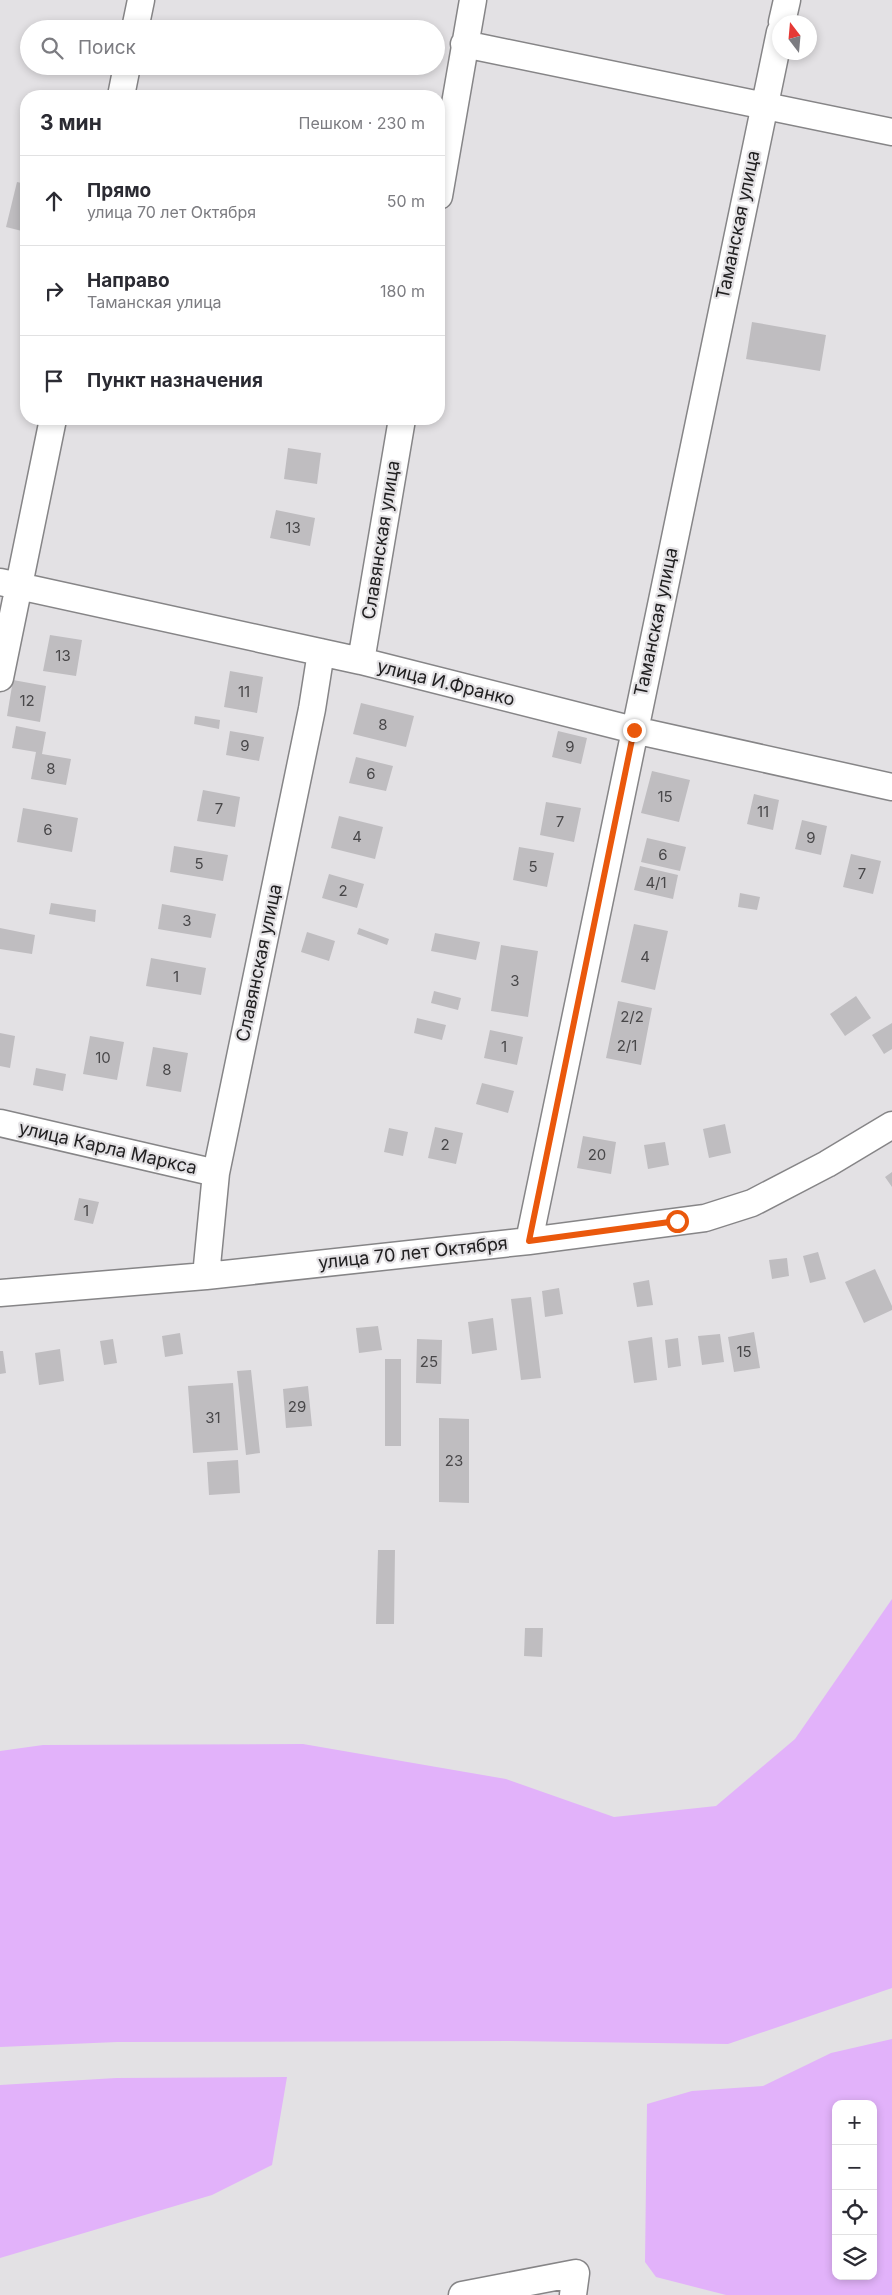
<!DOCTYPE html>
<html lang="ru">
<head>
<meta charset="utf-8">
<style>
  body { margin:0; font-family:Inter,sans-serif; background:#f7f7f7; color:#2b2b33 }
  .controls { position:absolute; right:15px; bottom:15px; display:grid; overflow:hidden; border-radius:10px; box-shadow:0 2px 8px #0003 }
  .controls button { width:45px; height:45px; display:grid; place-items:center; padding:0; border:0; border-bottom:1px solid #e1e1e2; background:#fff; color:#2b2b33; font:25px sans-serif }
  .compass { position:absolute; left:772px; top:15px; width:45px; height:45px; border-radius:50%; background:#fff; box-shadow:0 2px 8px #0003; rotate:344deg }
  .stop { position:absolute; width:15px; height:15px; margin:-11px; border:4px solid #ea580c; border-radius:50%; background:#fff }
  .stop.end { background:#ea580c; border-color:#fff; box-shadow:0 1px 5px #0008 }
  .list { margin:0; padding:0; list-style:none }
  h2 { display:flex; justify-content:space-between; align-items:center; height:65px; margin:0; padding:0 20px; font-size:21px }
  h2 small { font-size:16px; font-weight:400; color:#7c7c81 }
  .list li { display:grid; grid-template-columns:32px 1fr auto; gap:15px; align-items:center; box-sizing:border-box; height:90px; padding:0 20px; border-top:1px solid #e1e1e2 }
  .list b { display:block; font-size:19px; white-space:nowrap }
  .list p { margin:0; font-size:16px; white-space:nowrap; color:#7c7c81 }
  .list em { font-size:16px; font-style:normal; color:#7c7c81 }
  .icon { flex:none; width:28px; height:28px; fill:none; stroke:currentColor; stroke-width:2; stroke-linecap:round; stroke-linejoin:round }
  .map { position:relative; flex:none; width:892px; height:2295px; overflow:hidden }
  .search { position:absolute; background:#fff; box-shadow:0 2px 8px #0003; left:20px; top:20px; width:425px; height:55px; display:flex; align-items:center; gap:12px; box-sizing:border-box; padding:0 18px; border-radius:28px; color:#7c7c81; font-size:19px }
  .panel { position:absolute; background:#fff; box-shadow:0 2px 8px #0003; left:20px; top:90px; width:425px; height:335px; border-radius:20px }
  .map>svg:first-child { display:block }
  .water { fill:#e2b2fa; fill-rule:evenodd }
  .building { fill:#bfbdc0 }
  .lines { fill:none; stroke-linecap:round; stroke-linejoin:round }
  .minor-casing { stroke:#868587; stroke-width:29 }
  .minor { stroke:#fff; stroke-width:26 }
  .route { stroke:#ea580c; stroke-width:6 }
  .labels { text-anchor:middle; stroke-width:4.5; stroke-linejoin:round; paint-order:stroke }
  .number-label { font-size:15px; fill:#484749 }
  .street-label { font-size:18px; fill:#212021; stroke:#e3e1e4 }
</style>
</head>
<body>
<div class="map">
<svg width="892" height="2295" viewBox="0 0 892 2295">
  <rect width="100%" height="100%" fill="#e3e1e4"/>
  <!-- water -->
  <path class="water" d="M892,1599V1988L728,2044L510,2041L117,2042L0,2047V1751L43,1745L303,1744L506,1779L614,1817L716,1806L795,1739Z
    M892,2039V2295H726L656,2277L645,2262L647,2104L692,2091L763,2086L831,2053ZM836,2104H873V2276H836Z
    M287,2077L272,2165L212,2195L0,2258V2085L116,2078Z"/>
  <!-- building -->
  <path class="building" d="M17,182L26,184V232L6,227Z
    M752,322L826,335L820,371L746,359Z
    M288,448L321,453L317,484L284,479Z
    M276,510L315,518L310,546L270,538Z
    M50,635L82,640L76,676L43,671Z
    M230,671L263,677L257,713L224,707Z
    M13,680L46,686L40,722L7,716Z
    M361,703L414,716L406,747L353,734Z
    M195,716L220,720L219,729L194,724Z
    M16,726L46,732L42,754L71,759L66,785L31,779L36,752L12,748Z
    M230,731L264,737L259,761L226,755Z
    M558,731L587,738L581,764L552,757Z
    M356,757L393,766L386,791L349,783Z
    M652,771L690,780L679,822L641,813Z
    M203,790L240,797L235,827L197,821Z
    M754,794L779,800L773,830L747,824Z
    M546,802L581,808L574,842L540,835Z
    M23,808L78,818L72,852L17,842Z
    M339,816L383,827L375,859L331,848Z
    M802,820L827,826L821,855L795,849Z
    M647,838L686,847L680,871L641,862Z
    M174,846L228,855L223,881L170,872Z
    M519,847L554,853L547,887L513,880Z
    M851,854L881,861L873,894L843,887Z
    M640,866L678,875L673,899L634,890Z
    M329,874L364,884L357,908L322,898Z
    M740,893L760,897L757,910L738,907Z
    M51,903L96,910L95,922L49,914Z
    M162,904L216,914L211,938L158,929Z
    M634,924L668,931L655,990L621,982Z
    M0,928L35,935L32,954L0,949Z
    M359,928L389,939L387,945L357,934Z
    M307,932L335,941L329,961L301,952Z
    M435,933L480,942L476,960L431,951Z
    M501,945L538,951L528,1017L491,1011Z
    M151,958L206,968L201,995L146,986Z
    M434,991L461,998L458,1010L431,1003Z
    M856,996L871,1018L845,1036L830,1014Z
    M618,1001L652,1008L641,1065L606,1058Z
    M417,1018L446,1025L442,1040L414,1033Z
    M892,1023V1049L884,1054L872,1035Z
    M490,1030L523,1037L517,1065L484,1058Z
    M0,1033L15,1036L10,1068L0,1066Z
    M90,1036L124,1042L117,1080L83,1074Z
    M153,1047L188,1053L181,1092L146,1086Z
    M36,1068L66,1074L63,1091L33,1085Z
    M482,1083L514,1091L508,1113L476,1104Z
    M725,1124L731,1153L709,1158L703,1129Z
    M435,1127L463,1133L456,1164L428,1158Z
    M389,1128L408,1132L403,1156L384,1152Z
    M583,1136L616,1142L611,1174L577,1168Z
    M665,1142L669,1165L648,1169L644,1145Z
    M892,1172V1187L885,1177Z
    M79,1198L99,1202L93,1224L74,1220Z
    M818,1252L826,1279L810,1283L803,1256Z
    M787,1258L789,1276L772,1279L769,1260Z
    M875,1269L892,1306V1310L864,1323L845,1282Z
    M649,1280L653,1305L637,1307L633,1283Z
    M559,1288L563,1314L545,1317L542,1291Z
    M531,1297L541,1378L521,1380L511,1299Z
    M493,1318L497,1350L472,1354L468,1322Z
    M378,1326L382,1350L359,1353L356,1328Z
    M754,1332L760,1368L734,1372L728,1337Z
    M180,1333L183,1354L165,1357L162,1336Z
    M720,1334L724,1362L702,1365L698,1336Z
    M652,1337L657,1380L634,1383L628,1341Z
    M678,1338L681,1366L668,1368L665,1340Z
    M113,1339L117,1363L104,1365L100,1341Z
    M417,1339L442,1340L441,1384L416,1383Z
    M60,1349L64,1381L39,1385L35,1353Z
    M0,1351H3L6,1373L0,1374Z
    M385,1359H401V1446H385Z
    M251,1370L260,1453L246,1455L237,1371Z
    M233,1383L238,1450L193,1453L188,1386Z
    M308,1386L312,1426L286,1428L283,1389Z
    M439,1418L469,1419V1503L439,1502Z
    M238,1460L240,1493L209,1495L207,1462Z
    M378,1550H395L394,1624H376Z
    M525,1628H543L542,1657L524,1656Z"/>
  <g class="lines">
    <!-- minor casing -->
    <g class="minor-casing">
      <path id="minor" d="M782,22L787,0
        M135,29L141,0
        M464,44L892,132
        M121,96L127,66
        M439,196L473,0
        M0,582L361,661L634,730L892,787
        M361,661L402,419
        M0,678L53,419
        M0,1123L216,1173
        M529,1241L780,32
        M206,1276L216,1173L312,709L321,652
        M0,1293L206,1276L529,1241L705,1218L752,1203L827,1164L892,1125
        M462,2295L576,2273L573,2295"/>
    </g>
    <!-- minor -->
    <use href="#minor" class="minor"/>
  </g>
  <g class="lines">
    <!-- route -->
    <path class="route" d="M634,730L529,1241L677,1221"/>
  </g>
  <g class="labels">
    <!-- number labels -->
    <g class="number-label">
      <text x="293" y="533">13</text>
      <text x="63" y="661">13</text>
      <text x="244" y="697">11</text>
      <text x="27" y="706">12</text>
      <text x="383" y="730">8</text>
      <text x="245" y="751">9</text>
      <text x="570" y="752">9</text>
      <text x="51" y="774">8</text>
      <text x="371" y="779">6</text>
      <text x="665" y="802">15</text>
      <text x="219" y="814">7</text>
      <text x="763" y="817">11</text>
      <text x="560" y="827">7</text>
      <text x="48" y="835">6</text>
      <text x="357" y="842">4</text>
      <text x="811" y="843">9</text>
      <text x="663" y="860">6</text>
      <text x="199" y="869">5</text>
      <text x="533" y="872">5</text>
      <text x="862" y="879">7</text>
      <text x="656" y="888">4/1</text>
      <text x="343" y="896">2</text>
      <text x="187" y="926">3</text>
      <text x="645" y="962">4</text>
      <text x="176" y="982">1</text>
      <text x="515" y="986">3</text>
      <text x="632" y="1022">2/2</text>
      <text x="627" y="1051">2/1</text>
      <text x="504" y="1052">1</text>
      <text x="103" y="1063">10</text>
      <text x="167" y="1075">8</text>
      <text x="445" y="1150">2</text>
      <text x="597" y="1160">20</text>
      <text x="86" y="1216">1</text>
      <text x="744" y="1357">15</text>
      <text x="429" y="1367">25</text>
      <text x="297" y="1412">29</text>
      <text x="213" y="1423">31</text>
      <text x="454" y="1466">23</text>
    </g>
    <!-- street labels -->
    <g class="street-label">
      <text transform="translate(738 225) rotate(-78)" y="6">Таманская улица</text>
      <text transform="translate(381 540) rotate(-81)" y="6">Славянская улица</text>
      <text transform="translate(656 622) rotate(-78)" y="6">Таманская улица</text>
      <text transform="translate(446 683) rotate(14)" y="6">улица И.Франко</text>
      <text transform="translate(259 963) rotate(-78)" y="6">Славянская улица</text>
      <text transform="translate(108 1148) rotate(13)" y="6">улица Карла Маркса</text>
      <text transform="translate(413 1253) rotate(-6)" y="6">улица 70 лет Октября</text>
    </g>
  </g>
</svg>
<div class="controls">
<button>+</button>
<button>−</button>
<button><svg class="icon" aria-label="locate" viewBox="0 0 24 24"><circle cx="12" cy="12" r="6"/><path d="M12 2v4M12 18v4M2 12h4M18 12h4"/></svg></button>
<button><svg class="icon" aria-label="layers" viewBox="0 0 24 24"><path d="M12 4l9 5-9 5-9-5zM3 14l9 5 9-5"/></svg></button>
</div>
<svg class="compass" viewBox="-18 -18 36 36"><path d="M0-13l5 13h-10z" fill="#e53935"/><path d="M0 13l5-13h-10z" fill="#7c7c81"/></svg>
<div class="stop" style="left:677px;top:1221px"></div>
<div class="stop end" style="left:634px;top:730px"></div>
<div class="search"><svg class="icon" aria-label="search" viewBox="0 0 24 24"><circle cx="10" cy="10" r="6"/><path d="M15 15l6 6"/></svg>Поиск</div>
<section class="panel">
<h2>3 мин<small>Пешком · 230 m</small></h2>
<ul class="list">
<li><svg class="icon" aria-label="ahead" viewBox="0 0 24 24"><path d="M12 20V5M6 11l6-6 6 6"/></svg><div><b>Прямо</b><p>улица 70 лет Октября</p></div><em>50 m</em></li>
<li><svg class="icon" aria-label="right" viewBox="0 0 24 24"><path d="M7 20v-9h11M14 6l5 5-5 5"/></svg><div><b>Направо</b><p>Таманская улица</p></div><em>180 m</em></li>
<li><svg class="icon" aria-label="arrive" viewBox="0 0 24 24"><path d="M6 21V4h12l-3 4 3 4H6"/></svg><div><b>Пункт назначения</b></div></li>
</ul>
</section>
</div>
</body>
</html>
